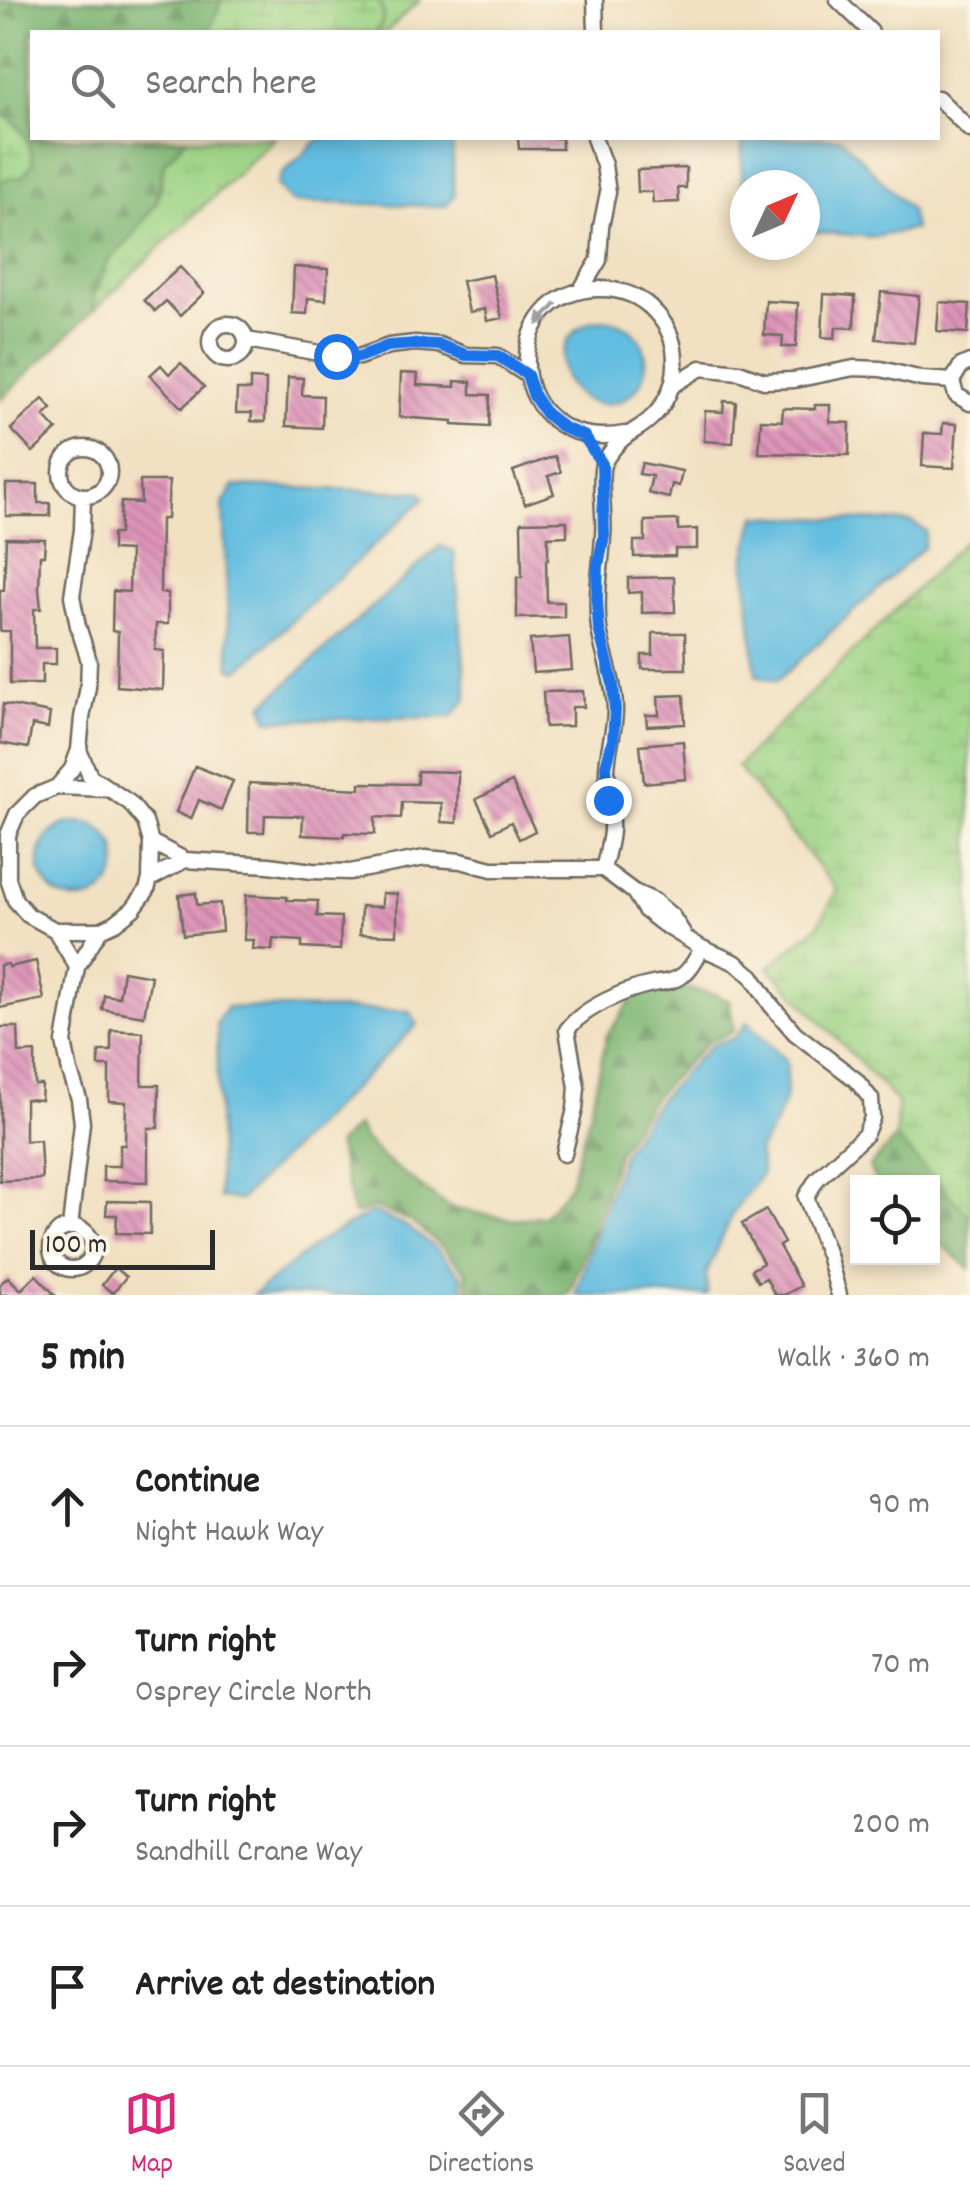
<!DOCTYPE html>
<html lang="en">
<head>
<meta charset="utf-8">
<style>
  body { margin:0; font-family:Dekko,sans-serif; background:#f6f6f6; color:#222 }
  .controls { position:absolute; right:30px; bottom:30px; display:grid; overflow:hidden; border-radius:0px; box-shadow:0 5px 15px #0003 }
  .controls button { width:90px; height:90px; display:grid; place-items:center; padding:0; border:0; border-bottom:2px solid #e0e0e0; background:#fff; color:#222; font:50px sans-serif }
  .compass { position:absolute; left:730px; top:170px; width:90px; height:90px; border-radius:50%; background:#fff; box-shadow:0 5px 15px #0003; rotate:46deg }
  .scale { position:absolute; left:30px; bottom:25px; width:185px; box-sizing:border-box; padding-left:10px; border:5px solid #2b2b2b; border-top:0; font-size:28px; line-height:35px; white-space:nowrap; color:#2b2b2b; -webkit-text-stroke:8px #fcf5e5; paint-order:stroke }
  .stop { position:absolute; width:30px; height:30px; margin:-22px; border:8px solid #1a73e8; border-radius:50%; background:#fff }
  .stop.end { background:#1a73e8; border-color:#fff; box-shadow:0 2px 10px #0008 }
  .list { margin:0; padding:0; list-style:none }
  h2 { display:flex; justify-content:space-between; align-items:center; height:130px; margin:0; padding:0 40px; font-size:42px }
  h2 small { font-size:32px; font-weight:400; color:#767676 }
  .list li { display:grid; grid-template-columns:65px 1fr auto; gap:30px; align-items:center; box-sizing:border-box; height:160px; padding:0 40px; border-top:2px solid #e0e0e0 }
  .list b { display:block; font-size:38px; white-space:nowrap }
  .list p { margin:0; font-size:32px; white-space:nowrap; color:#767676 }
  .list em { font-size:32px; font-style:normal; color:#767676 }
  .icon { flex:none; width:55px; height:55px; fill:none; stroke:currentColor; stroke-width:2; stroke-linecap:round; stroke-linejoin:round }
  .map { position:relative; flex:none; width:970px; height:1295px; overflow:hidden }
  .search { position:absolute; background:#fff; box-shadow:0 5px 15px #0003; left:30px; right:30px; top:30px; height:110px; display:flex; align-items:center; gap:25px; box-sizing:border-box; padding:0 35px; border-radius:0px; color:#767676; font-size:38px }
  .sheet { height:770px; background:#fff }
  nav { display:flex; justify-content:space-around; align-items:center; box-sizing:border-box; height:140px; border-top:2px solid #e0e0e0; background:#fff; font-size:28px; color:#767676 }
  nav a { display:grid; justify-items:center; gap:5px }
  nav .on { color:#db2777 }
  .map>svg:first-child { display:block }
  .grass { fill:url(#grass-tufts); stroke:#647f58; stroke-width:2.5 }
  .forest { fill:url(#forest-firs); stroke:#54704e; stroke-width:2.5 }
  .wetland { fill:url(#wetland-marsh); stroke:#647f58; stroke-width:2.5 }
  .water { fill:#63bde0; stroke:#477486; stroke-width:2.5 }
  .building { fill:url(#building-back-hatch) }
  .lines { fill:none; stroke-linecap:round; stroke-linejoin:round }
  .minor-casing { stroke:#706a60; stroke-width:19 }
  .minor { stroke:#fff; stroke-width:14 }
  .oneway { fill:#a0a0a0 }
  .route { stroke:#1a73e8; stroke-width:12 }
</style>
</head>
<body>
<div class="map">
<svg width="970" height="1295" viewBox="0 0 970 1295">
  <defs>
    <pattern id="grass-tufts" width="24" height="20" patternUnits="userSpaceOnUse" patternTransform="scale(2.5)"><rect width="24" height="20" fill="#9cd384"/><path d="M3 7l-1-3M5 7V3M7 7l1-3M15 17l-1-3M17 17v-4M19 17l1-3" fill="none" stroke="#87b572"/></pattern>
    <pattern id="forest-firs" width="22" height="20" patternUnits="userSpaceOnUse" patternTransform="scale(2.5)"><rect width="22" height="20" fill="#7db572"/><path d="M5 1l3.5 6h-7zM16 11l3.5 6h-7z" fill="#67935e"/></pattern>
    <pattern id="wetland-marsh" width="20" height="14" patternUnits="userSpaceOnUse" patternTransform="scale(2.5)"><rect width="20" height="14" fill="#9cd384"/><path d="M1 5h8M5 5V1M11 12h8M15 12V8" fill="none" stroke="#87b572"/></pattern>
    <pattern id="building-back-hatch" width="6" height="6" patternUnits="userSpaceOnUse" patternTransform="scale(2.5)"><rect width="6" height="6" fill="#de94b9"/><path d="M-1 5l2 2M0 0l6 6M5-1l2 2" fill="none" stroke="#b47997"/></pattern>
  </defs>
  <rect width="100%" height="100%" fill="#fcf5e5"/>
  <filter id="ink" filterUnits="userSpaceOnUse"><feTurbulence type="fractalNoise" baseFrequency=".01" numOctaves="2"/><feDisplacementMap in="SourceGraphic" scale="20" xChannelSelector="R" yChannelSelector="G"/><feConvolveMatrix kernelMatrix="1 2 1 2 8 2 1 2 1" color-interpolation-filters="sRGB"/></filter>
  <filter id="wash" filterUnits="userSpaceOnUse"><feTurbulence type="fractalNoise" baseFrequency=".0048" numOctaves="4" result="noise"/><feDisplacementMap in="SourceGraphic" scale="40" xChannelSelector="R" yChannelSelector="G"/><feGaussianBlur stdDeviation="2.25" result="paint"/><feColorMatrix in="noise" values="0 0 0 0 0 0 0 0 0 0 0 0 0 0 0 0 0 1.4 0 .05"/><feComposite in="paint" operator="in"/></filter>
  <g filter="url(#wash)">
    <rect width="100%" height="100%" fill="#f1e0c1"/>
    <!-- grass -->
    <path class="grass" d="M0,0H420L386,32H375C383,24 386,17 381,6L353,32H32V138H275L94,310V295L105,269L0,366Z"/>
    <!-- forest -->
    <path class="forest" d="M0,0H222L208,32H32V138H186L164,164L157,202L129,241L108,261L94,295V310L0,400V182L10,177L19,126L0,111Z
      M655,981L717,995L729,1001L734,1030L731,1033L709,1041L690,1059L652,1099L618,1151L588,1245L568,1295H468L466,1272L439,1244L410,1221L373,1207L357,1214L353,1213L337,1144L357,1126L364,1139L384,1159L450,1208L510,1219L544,1216L569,1186L590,1112L607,1035L631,1001Z
      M896,1138L970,1217V1269L943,1245L933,1242L932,1182H876L869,1167Z"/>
    <!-- wetland -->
    <path class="wetland" d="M222,0H379C384,13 386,22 375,32H208Z
      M0,111C20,127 30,137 33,163L21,178L10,177L0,182Z
      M970,536V1217L896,1138L897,1102L769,967L818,926L837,890L737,766Z"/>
    <!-- water -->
    <path class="water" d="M320,138H452L454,196L445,206L291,202L277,185L282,174Z
      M742,138H841L910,210L914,229L874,237L805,231V185H745V211L742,209Z
      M562 362a42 42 0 1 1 84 0a42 42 0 1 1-84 0Z
      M234,486L420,492L425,498L238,671L230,668L223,504Z
      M756,516L911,522L926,531L924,547L777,681L756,675L745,559Z
      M440,546L454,551L467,699L451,717L269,720L263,705Z
      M39 861a39 39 0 1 1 78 0a39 39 0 1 1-78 0Z
      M227,1007L410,1011L417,1025L240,1200L219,1198L217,1022Z
      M747,1022L787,1062L786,1095L775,1124L758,1151L762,1173L734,1211L706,1274L708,1295H575L623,1152L657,1102L694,1062L713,1044L735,1038Z
      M372,1212L406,1226L435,1248L462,1276L463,1295H253L320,1241Z"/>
    <g id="blocks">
      <!-- building -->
      <path class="building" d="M518,138H562V149H519Z
        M686,168V188H678L679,202L653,203L652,192H638L637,170Z
        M180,267L204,293L180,316L166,301L155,311L144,300Z
        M294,267L328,269L326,300L308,298L307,314L292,313Z
        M492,275L502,318L487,321L485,309L469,312L462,281Z
        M881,292L919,296L914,343L876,339Z
        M824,294L855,296L854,328L836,327L835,338L822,337Z
        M766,301L798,303L796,347H782L783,336L764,335Z
        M939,302L970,304L968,333L937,331Z
        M181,363L204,387L182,408L150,375L161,365L169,374Z
        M401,373L418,374L417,385L455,387V381L471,382V394L490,395L489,427L453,425V421L399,417Z
        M288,377L303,378L302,395L323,396L322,428L286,426Z
        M250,379L266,380L265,422L251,421L252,413H236L237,390H250Z
        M43,399L52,409L44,416L57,430L33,452L11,429Z
        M724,401L736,402L733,443L704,441L705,411L723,412Z
        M815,405H830V422L850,423L849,455L759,453L761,420L782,421L783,408L815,409Z
        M943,423L957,424L954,468L922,466L924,433L942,434Z
        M555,456L561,472L548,476L554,494L525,504L513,471Z
        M642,463L682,471L679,486L672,484L669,498L648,493L652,476L639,474Z
        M140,481H169L167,519H161L160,593H168V624H156L155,650L164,651L163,690L117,686L118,632L112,631L113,591L129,592L130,551L112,550V534H119L121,502L141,503Z
        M6,484H38V503H50V516H6Z
        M678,520V530L697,529V549H675V556L634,557V541H645V521Z
        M567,521V536L548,537V560H546L547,602H564V617L517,618V577H522L521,522Z
        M6,538L45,539L44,555H40L39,589L41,609H34L35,648H56V664H42V684H10V631H0V590H4Z
        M674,577L675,612L642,613V592L628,593V578Z
        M653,633H685L686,669H642V655H653Z
        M569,637L572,670L533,673L530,640Z
        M583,691L584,707H572V726L545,727L543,692Z
        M684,695L685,724L647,726L646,715H659L658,696Z
        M3,704L50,713L48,728L32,725L28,748L0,743Z
        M683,741L686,779L644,783L640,745Z
        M195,766L233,781L221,810L199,800L191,819L176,812Z
        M417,771L458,772L457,823L441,822V803L402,802L401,818L375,817V834L344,833V837L302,835L303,816L265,815L264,832H248L249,783L360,789V783L417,784Z
        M512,782L535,831L519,839L511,822L492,832L476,799Z
        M196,893L197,905L220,903L222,931L183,935L179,895Z
        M382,893L397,894V935L360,934L361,906L382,907Z
        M246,895L287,897V900L318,901L317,916L341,917L340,950L302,948V941L273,939L272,950L253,949L254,940H244Z
        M36,961L44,999L0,1008V965L8,964L9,967Z
        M123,971L151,976L144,1016L102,1009L104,995L119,997Z
        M0,1027H18L19,1053L35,1052V1085H42L41,1100L25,1099V1141L40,1140L42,1179L0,1181Z
        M111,1030L143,1032L142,1085H159L158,1128H148V1182L103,1181V1166H120V1145H125L126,1102L109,1101V1066H99V1051H111Z
        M107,1201L150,1202V1234L116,1233L117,1215H106Z
        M766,1210L784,1243L779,1246L801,1286L784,1295H775L766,1278L758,1282L751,1270L763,1263L742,1224Z
        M115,1268L126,1277L113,1293L102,1285Z
        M36,1275L55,1295H0V1284L8,1277L21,1290Z"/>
    </g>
  </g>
  <g filter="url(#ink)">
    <use href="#blocks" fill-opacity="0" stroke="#706a60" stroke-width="2.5"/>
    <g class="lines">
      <!-- minor casing -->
      <g class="minor-casing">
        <path id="minor" d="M595,0L596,32
          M838,0L871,32
          M938,98L970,130
          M580,291L599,260L601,227L608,192L604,165L594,138
          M210 342a18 18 0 1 1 36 0a18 18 0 1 1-36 0Z
          M247,340L336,356L359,357L389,346L415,343L439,345L466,355L498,356L527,375
          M970,362L961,366L952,381L956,395L970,403
          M672,386L701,368L739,372L764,381L794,380L854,368L881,369L922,379L952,381
          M61 472a24 24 0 1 1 48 0a24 24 0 1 1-48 0Z
          M79,750L90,776L130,803L145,822L151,842L150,879L147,890L133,909L115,923L100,930H55L28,915L15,900L8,879V835L17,814L35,796L57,787L107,789
          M57,787L72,769L79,750L82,718L88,687L89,661L78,626L72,596L82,530L83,496
          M151,842L185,860L269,865L312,871L350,872L425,858L461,861L492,869H603
          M603,869C606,857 610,844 611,831C612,811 607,791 607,771C607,751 615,731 615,710C615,682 603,656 599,628C595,597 601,568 603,537C605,515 600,491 602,469C603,461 608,456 613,449C627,432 632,434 648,421C665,407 676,384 675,361C675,343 668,326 656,313C642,297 622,289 601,289C496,287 501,456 625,434
          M603,869L634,892L654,901L672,916L683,933
          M150,879L185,860
          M634,892L645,910L663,924L702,948L736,963L752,976L771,1005L795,1033L856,1080L871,1099L872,1118L865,1135L817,1179L806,1197L828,1255L839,1295
          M55,930L77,967
          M564,1154L575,1109L577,1087L567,1030C583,1008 626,989 653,984C664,982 673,982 683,975C692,968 697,957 702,948
          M70,1227L82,1123L79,1099L70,1072L64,1042L77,967L100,930
          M51 1248a21 21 0 1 1 42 0a21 21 0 1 1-42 0Z"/>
      </g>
      <!-- minor -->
      <use href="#minor" class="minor"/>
    </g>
    <!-- one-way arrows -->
    <defs><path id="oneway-solid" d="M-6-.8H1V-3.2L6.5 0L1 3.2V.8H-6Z" transform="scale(2.5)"/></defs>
    <use class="oneway" href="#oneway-solid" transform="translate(547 314) rotate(132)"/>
  </g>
  <g class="lines" filter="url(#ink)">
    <!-- route -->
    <path class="route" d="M336,356L359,357L388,346L415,344L439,345L466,355L498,356L527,375L534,396L546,414L564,428L584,436L602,464L604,536L598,566L597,600L599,629L613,684L615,710L613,740L606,766L608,800"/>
  </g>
</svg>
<div class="controls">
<button><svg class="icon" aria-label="locate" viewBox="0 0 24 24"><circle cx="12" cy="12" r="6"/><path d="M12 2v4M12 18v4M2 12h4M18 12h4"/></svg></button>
</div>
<svg class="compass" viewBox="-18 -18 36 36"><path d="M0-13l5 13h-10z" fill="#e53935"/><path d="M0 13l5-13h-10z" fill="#767676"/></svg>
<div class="scale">100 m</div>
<div class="stop" style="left:336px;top:356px"></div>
<div class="stop end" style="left:608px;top:800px"></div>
<div class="search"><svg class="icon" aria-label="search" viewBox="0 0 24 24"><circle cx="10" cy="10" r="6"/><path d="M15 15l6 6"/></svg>Search here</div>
</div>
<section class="sheet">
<h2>5 min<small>Walk · 360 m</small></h2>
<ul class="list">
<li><svg class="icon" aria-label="ahead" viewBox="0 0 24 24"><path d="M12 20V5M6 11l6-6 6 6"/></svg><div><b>Continue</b><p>Night Hawk Way</p></div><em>90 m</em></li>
<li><svg class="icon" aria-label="right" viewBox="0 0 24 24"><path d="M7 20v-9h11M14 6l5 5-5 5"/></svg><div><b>Turn right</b><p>Osprey Circle North</p></div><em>70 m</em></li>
<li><svg class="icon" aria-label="right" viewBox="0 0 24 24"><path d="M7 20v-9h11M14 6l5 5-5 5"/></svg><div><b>Turn right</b><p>Sandhill Crane Way</p></div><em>200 m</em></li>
<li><svg class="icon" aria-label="arrive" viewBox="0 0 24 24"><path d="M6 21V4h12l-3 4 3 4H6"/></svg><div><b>Arrive at destination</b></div></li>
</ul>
</section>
<nav>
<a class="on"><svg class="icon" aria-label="map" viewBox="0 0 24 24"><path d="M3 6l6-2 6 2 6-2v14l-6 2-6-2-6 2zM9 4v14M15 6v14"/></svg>Map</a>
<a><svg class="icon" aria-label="directions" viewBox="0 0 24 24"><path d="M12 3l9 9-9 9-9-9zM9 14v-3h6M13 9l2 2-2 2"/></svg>Directions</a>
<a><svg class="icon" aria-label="saved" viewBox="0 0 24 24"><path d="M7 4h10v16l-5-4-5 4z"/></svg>Saved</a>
</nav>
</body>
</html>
